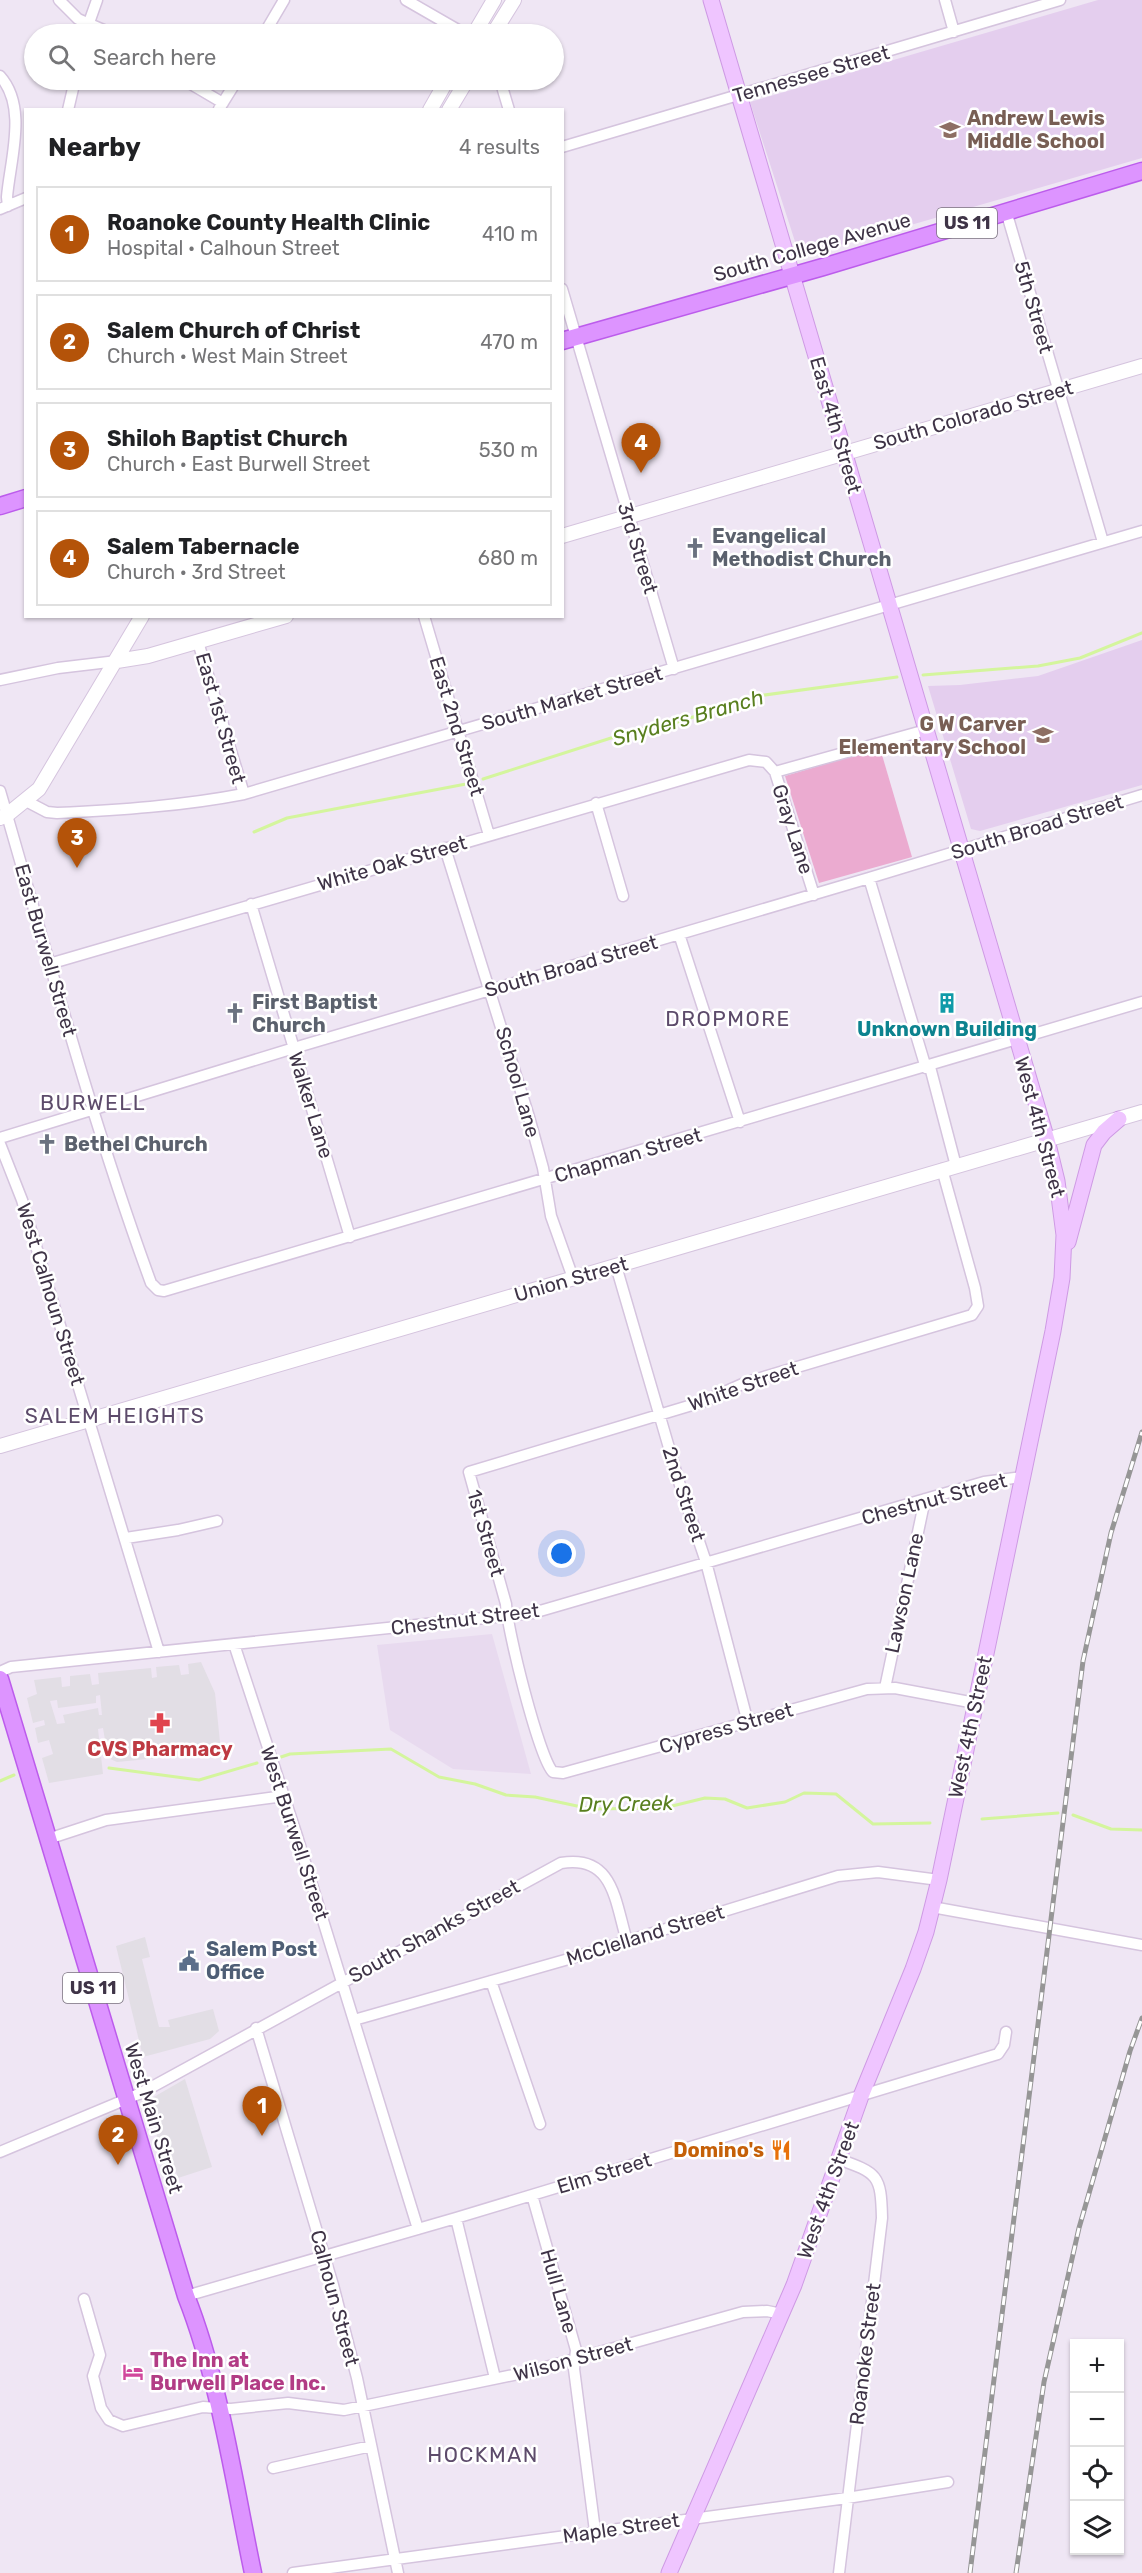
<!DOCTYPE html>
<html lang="en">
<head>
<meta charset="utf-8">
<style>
  body { margin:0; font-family:Rubik,sans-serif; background:#f6f6f6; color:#202124 }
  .controls { position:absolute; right:18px; bottom:18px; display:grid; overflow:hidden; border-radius:0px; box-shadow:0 2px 4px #0004 }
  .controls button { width:54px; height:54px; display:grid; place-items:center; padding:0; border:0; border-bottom:2px solid #e0e0e0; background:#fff; color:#202124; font:30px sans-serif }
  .you { position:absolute; left:562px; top:1554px; width:21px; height:21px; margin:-15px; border:4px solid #fff; border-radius:50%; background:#1a73e8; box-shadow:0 0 0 9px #1a73e833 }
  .badge { display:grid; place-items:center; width:39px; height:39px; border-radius:50%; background:#b45309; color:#fff; font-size:20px; font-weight:700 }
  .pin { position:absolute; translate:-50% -50px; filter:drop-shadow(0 2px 3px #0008) }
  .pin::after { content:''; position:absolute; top:32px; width:21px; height:18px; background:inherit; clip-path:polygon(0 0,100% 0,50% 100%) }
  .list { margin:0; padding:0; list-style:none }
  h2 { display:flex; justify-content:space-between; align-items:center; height:78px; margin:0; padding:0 24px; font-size:26px }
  h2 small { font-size:20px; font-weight:400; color:#757577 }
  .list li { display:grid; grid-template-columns:39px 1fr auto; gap:18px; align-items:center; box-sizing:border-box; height:96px; margin:0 12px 12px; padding:0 12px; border:2px solid #e0e0e0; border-radius:0px }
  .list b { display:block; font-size:22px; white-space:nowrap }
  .list p { margin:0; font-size:20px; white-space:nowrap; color:#757577 }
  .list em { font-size:20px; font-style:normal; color:#757577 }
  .icon { flex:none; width:33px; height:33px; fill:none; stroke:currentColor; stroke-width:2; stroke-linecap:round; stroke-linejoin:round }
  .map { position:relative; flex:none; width:1142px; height:2573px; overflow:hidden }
  .search { position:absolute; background:#fff; box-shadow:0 2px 4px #0004; left:24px; top:24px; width:540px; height:66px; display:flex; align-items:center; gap:15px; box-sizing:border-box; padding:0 21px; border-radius:33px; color:#757577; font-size:22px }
  .panel { position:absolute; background:#fff; box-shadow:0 2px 4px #0004; left:24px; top:108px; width:540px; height:510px; border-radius:0px }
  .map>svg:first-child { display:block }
  .residential { fill:#e8daef }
  .education { fill:#e4ceee }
  .green { fill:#ebabd0 }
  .parking { fill:#e2dee5; fill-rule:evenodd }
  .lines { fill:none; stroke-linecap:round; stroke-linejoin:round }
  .stream { stroke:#d4f59d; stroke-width:3 }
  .minor-casing { stroke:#d5c4de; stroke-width:13 }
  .tertiary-casing { stroke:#d5c4de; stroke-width:16 }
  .secondary-casing { stroke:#ce9ae4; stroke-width:17 }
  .primary-casing { stroke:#bc5cec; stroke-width:19 }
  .minor { stroke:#fff; stroke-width:10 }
  .tertiary { stroke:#fff; stroke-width:14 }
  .secondary { stroke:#efc5ff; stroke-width:15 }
  .primary { stroke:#dd94ff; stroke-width:16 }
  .rail-casing { stroke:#969696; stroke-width:5 }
  .rail { stroke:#fff; stroke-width:3; stroke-dasharray:9; stroke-linecap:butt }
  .labels { text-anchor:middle; stroke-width:5; stroke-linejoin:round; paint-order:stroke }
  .shield { fill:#fff; stroke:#79717e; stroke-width:1.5 }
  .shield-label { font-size:18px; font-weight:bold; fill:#3f3447 }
  .street-label { font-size:20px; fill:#3f3447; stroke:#fff }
  .education-label { font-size:20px; font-weight:bold; fill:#785e54; stroke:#fff; text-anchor:start }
  .worship-label { font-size:20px; font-weight:bold; fill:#5b616d; stroke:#fff; text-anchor:start }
  .culture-label { font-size:20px; font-weight:bold; fill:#0d838f; stroke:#fff }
  .health-label { font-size:20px; font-weight:bold; fill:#be3a42; stroke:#fff }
  .service-label { font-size:20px; font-weight:bold; fill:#4e5e75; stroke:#fff; text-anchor:start }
  .food-label { font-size:20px; font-weight:bold; fill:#c56008; stroke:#fff; text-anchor:end }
  .hotel-label { font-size:20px; font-weight:bold; fill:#b23c85; stroke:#fff; text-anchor:start }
  .water-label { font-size:21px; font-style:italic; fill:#597f1f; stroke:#fff }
  .neighbourhood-label { font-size:21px; letter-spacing:1.5px; fill:#5d4b6b; stroke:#fff }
</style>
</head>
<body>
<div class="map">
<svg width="1142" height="2573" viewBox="0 0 1142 2573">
  <rect width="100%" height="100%" fill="#efe6f4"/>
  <!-- residential -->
  <path class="residential" d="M492,1634L531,1774L453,1769L390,1730L377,1645Z"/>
  <!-- education -->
  <path class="education" d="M1098,0H1142V158L800,257L750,102Z
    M1142,640V785L980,831L971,829L928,686L960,685L1038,676Z"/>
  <!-- green -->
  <path class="green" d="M880,748L912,857L819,883L785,776Z"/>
  <!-- parking -->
  <path class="parking" d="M201,1662L215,1693L221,1752L117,1762L108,1758L103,1728L98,1729L103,1774L49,1783L42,1758L53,1754L49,1740L38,1743L35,1728L45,1725L44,1720L33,1723L27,1698L37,1694L34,1680L61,1677L62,1687L70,1686V1676L90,1674L92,1685L99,1684L98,1673L151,1668L152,1678L157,1677L156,1667L179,1665L181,1675L189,1674L188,1664ZM100,1695L102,1715H99L98,1708L63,1715L65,1723L57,1724L50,1701L57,1700L58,1708L96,1703V1696Z
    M145,1937L150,1957L142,1959L159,2027H170L168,2020L213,2009L219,2031L210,2039L143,2057L116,1946Z
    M185,2079L212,2167L178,2178L175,2169L166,2171L150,2110L152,2098Z"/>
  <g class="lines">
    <!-- stream -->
    <path class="stream" d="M923,675L1038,666L1080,658L1142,633
      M483,779L636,730L673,724L750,697L897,677
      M254,832L287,818L466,784
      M281,1757L290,1754L391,1749L439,1777L475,1784L506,1795L535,1797L591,1809L664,1808L705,1798L725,1799L747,1808L785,1802L804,1793L836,1794L873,1824L930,1823
      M109,1768L199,1780L257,1763
      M0,1781L14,1775
      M1073,1815L1111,1829L1142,1830
      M982,1819L1058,1813"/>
    <!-- minor casing -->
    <g class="minor-casing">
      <path id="minor" d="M59,0L78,19L113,34
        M406,0L465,34
        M945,0L954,32
        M85,34L97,0
        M264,34L284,0
        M0,76C28,107 10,160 7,197L8,206
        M184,80L223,103
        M500,80L509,110
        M219,109L237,80
        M68,110L75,80
        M562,147L1060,0
        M0,209L26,198
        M1006,211L1103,542
        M562,289L674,669
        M424,616L489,835
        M198,642L244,794
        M0,680L58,668L117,661
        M775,772L926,730
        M0,791C48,956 92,1122 151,1283L158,1290L164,1291L1142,1002
        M26,801L47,812L57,813C119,810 182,806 244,794L1142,531
        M596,803L623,896
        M445,848L529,1117L543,1168L551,1216L573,1278
        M869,878L926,1068
        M251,904L350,1237
        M679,934L740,1122
        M49,964L749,760L766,762L775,772L814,895
        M930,1067L956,1166
        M0,1138L294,1048L869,878L1142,795
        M0,1144L22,1200L159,1652
        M942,1169L975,1288L978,1306L972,1315L747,1382L702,1402L469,1472L506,1604C507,1629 539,1758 553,1772L563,1773L867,1689L895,1688L975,1703
        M616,1266L679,1482L706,1562L748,1723
        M126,1538L178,1530L217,1521
        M234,1644L297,1836L418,2229
        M0,1672L11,1667L533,1613L984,1482L1022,1477
        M885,1688L925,1499
        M48,1839L106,1820L284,1796
        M932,1907L1142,1945
        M491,1981L540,2124
        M354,2020L565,1960L838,1876L878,1872L939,1880
        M256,2028L333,2285L357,2378L398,2573
        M0,2152L141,2093L561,1863C614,1854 615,1902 627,1941
        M838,2159C878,2173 881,2175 882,2218L839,2573
        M532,2195L576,2350L574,2369L595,2531
        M456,2218L495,2378
        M186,2296L456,2218L998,2054L1004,2045L1006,2032
        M84,2299L100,2355L93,2376L101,2408L109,2420L123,2426L203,2407L231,2409L288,2403L344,2410L528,2372L743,2312L767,2311L782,2314
        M273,2468L371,2446
        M293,2573L847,2498L948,2482"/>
    </g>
    <!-- tertiary casing -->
    <g class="tertiary-casing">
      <path id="tertiary" d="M474,34L494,0
        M493,34L514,0
        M430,110L447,80
        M449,110L467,80
        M562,536L1142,366
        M117,661L148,656L286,616
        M0,818L7,815L39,789L142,616
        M0,1446L1142,1112"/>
    </g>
    <!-- secondary casing -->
    <g class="secondary-casing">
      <path id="secondary" d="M1068,1242L1094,1145L1104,1132L1119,1119
        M669,2573L794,2285L861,2096L913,1969L926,1932L939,1880L1053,1331L1062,1278L1064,1235L1057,1181L1047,1140L711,0"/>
    </g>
    <!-- primary casing -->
    <g class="primary-casing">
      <path id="primary" d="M562,341L823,267L1142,171
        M0,506L26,498
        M0,1679L186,2296C220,2382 234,2483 253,2573"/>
    </g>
    <!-- minor -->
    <use href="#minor" class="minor"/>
    <!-- tertiary -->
    <use href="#tertiary" class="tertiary"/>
    <!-- secondary -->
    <use href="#secondary" class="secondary"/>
    <!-- primary -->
    <use href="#primary" class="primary"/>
    <!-- rail casing -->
    <g class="rail-casing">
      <path id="rail" d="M970,2573L1083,1661L1111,1533L1142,1432
        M1016,2573L1044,2382L1079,2228L1130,2051L1142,2018"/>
    </g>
    <!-- rail -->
    <use href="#rail" class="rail"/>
  </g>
  <!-- icons -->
  <defs>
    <g id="school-bare" transform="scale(1.62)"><path d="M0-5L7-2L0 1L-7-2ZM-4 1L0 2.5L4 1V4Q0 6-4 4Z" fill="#8d6e63" stroke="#fff" stroke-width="2.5" paint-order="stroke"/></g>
    <g id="church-bare" transform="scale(1.62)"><path d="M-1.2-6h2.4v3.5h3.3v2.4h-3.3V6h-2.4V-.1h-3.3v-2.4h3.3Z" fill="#6b7280" stroke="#fff" stroke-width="2.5" paint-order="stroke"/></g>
    <g id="building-bare" transform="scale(1.62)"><path d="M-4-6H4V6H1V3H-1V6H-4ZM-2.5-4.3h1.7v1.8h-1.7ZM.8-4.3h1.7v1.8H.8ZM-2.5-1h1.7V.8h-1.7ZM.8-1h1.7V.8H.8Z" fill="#0f9aa8" stroke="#fff" stroke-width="2.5" paint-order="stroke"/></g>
    <g id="pharmacy-bare" transform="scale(1.62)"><path d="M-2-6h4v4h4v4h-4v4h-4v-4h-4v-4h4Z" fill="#e0444e" stroke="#fff" stroke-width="2.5" paint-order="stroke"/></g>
    <g id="civic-bare" transform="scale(1.62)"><path d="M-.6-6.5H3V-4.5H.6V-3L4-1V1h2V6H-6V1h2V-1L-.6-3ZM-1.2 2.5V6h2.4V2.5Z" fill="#5c6f8a" stroke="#fff" stroke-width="2.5" paint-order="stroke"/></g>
    <g id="restaurant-bare" transform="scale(1.62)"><path d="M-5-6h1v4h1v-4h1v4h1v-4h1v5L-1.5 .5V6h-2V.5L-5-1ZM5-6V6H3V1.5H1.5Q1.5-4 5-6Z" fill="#e8710a" stroke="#fff" stroke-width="2.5" paint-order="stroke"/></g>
    <g id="hotel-bare" transform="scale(1.62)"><path d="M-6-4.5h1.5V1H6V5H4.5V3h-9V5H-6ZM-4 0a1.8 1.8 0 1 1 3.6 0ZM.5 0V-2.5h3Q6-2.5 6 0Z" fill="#d1479c" stroke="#fff" stroke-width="2.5" paint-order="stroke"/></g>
  </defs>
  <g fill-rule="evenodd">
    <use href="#school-bare" x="950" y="130"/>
    <use href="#church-bare" x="695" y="548"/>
    <use href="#school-bare" x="1043" y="735"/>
    <use href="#building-bare" x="947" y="1003"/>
    <use href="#church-bare" x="235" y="1013"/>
    <use href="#church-bare" x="47" y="1144"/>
    <use href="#pharmacy-bare" x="160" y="1723"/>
    <use href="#civic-bare" x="189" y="1961"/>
    <use href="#restaurant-bare" x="781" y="2150"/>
    <use href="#hotel-bare" x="133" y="2372"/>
  </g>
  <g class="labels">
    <!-- shield labels -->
    <g class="shield">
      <rect x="937" y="208" width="60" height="30" rx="4.5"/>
      <rect x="63" y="1973" width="60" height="30" rx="4.5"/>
    </g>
    <g class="shield-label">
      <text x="967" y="229">US 11</text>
      <text x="93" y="1994">US 11</text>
    </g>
    <!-- street labels -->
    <g class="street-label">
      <text transform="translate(811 74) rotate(-16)" y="7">Tennessee Street</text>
      <text transform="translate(812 247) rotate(-16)" y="7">South College Avenue</text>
      <text transform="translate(1034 307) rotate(74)" y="7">5th Street</text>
      <text transform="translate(973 415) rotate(-16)" y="7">South Colorado Street</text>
      <text transform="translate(836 425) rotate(74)" y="7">East 4th Street</text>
      <text transform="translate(638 548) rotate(73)" y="7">3rd Street</text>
      <text transform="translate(572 698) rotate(-16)" y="7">South Market Street</text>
      <text transform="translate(221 718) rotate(74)" y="7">East 1st Street</text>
      <text transform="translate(457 726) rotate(73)" y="7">East 2nd Street</text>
      <text transform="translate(1037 827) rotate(-17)" y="7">South Broad Street</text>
      <text transform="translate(793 829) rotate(72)" y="7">Gray Lane</text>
      <text transform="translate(392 863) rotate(-16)" y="7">White Oak Street</text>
      <text transform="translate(46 950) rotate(74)" y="7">East Burwell Street</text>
      <text transform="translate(571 966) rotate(-16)" y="7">South Broad Street</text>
      <text transform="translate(518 1082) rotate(74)" y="7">School Lane</text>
      <text transform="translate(311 1105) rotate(73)" y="7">Walker Lane</text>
      <text transform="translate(1040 1127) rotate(75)" y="7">West 4th Street</text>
      <text transform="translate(628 1155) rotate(-16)" y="7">Chapman Street</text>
      <text transform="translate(571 1279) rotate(-16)" y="7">Union Street</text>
      <text transform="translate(51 1294) rotate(73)" y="7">West Calhoun Street</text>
      <text transform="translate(743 1386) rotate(-19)" y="7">White Street</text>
      <text transform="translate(684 1494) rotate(72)" y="7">2nd Street</text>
      <text transform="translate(934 1499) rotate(-15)" y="7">Chestnut Street</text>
      <text transform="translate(486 1533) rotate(74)" y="7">1st Street</text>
      <text transform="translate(904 1593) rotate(-78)" y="7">Lawson Lane</text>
      <text transform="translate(465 1619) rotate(-7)" y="7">Chestnut Street</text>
      <text transform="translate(970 1727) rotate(-78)" y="7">West 4th Street</text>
      <text transform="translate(726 1728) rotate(-16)" y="7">Cypress Street</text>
      <text transform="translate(295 1833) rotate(72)" y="7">West Burwell Street</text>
      <text transform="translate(434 1931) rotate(-29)" y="7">South Shanks Street</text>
      <text transform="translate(645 1935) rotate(-17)" y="7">McClelland Street</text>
      <text transform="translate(154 2118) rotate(73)" y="7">West Main Street</text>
      <text transform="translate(604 2173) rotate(-17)" y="7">Elm Street</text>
      <text transform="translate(828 2190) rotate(-70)" y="7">West 4th Street</text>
      <text transform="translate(559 2291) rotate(74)" y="7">Hull Lane</text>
      <text transform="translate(335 2298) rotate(75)" y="7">Calhoun Street</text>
      <text transform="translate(865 2354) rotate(-83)" y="7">Roanoke Street</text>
      <text transform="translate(573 2359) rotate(-15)" y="7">Wilson Street</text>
      <text transform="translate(621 2528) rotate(-8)" y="7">Maple Street</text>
    </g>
    <!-- education labels -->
    <g class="education-label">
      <text x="967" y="125">Andrew Lewis<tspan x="967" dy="23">Middle School</tspan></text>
      <text x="1026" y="731" text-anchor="end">G W Carver<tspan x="1026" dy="23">Elementary School</tspan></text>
    </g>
    <!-- worship labels -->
    <g class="worship-label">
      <text x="712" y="543">Evangelical<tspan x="712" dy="23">Methodist Church</tspan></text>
      <text x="252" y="1009">First Baptist<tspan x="252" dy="23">Church</tspan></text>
      <text x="64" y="1151">Bethel Church</text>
    </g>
    <!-- culture labels -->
    <g class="culture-label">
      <text x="947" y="1036">Unknown Building</text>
    </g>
    <!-- health labels -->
    <g class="health-label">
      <text x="160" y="1756">CVS Pharmacy</text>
    </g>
    <!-- service labels -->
    <g class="service-label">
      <text x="206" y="1956">Salem Post<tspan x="206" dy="23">Office</tspan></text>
    </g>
    <!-- food labels -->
    <g class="food-label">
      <text x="764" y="2157">Domino's</text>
    </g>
    <!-- hotel labels -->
    <g class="hotel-label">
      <text x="150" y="2367">The Inn at<tspan x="150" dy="23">Burwell Place Inc.</tspan></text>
    </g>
    <!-- water labels -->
    <g class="water-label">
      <text transform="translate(688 718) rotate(-16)" y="7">Snyders Branch</text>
      <text transform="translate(626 1804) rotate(-1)" y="7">Dry Creek</text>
    </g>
    <!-- neighbourhood labels -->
    <g class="neighbourhood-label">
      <text x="728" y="1026">DROPMORE</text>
      <text x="93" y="1110">BURWELL</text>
      <text x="115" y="1423">SALEM HEIGHTS</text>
      <text x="483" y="2462">HOCKMAN</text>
    </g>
  </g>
</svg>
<div class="controls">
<button>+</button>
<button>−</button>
<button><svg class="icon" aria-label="locate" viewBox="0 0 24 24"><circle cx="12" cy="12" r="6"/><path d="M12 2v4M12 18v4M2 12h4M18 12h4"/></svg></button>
<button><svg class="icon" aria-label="layers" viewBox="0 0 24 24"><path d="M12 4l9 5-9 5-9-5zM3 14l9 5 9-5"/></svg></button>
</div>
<div class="you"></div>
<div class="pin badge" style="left:262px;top:2136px">1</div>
<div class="pin badge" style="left:118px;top:2165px">2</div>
<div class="pin badge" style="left:77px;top:868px">3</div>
<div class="pin badge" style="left:641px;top:473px">4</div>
<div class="search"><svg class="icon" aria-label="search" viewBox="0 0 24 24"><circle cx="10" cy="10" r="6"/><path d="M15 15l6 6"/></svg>Search here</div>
<section class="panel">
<h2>Nearby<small>4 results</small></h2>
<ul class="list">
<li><span class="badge">1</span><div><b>Roanoke County Health Clinic</b><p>Hospital · Calhoun Street</p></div><em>410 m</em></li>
<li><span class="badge">2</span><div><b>Salem Church of Christ</b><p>Church · West Main Street</p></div><em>470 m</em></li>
<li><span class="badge">3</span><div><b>Shiloh Baptist Church</b><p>Church · East Burwell Street</p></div><em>530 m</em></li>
<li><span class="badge">4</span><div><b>Salem Tabernacle</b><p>Church · 3rd Street</p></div><em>680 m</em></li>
</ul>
</section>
</div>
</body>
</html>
